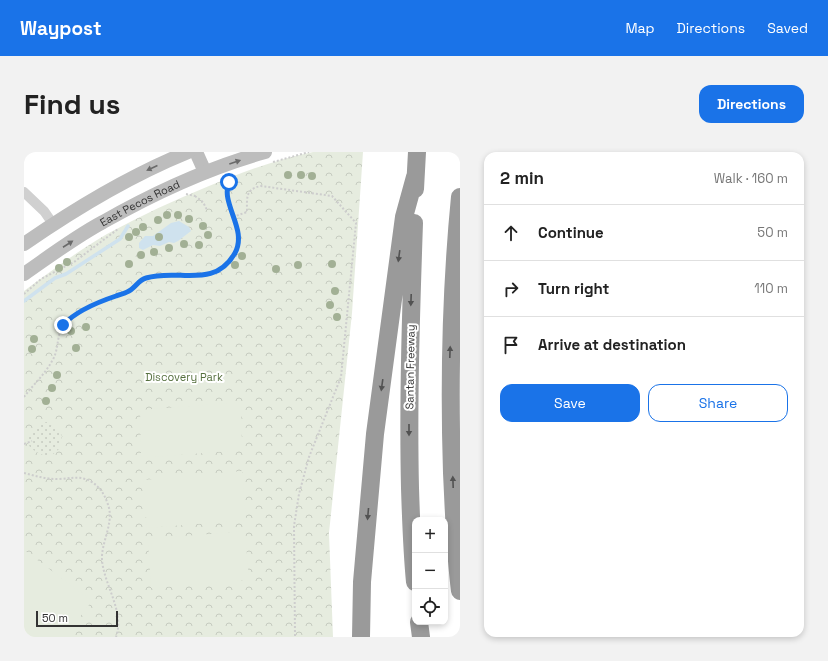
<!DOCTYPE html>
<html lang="en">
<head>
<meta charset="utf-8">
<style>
  body { margin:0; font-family:"Space Grotesk",sans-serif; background:#f2f2f2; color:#222 }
  .controls { position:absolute; right:12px; bottom:12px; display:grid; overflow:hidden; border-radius:8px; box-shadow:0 2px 6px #0003 }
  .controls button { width:36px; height:36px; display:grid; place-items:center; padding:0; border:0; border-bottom:1px solid #e0e0e0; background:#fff; color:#222; font:20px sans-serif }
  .scale { position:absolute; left:12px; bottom:10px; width:82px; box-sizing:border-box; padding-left:4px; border:2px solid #333; border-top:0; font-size:11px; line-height:14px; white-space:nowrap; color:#333; -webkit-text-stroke:3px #fff; paint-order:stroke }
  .stop { position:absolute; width:12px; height:12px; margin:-9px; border:3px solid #1a73e8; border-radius:50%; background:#fff }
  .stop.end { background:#1a73e8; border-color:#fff; box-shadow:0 1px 4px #0008 }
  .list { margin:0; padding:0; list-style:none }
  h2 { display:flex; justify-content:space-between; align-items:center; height:52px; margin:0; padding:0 16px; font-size:17px }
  h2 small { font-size:13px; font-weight:400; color:#767676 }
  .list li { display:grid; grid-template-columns:26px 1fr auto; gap:12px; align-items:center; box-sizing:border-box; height:56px; padding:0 16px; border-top:1px solid #e0e0e0 }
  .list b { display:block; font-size:15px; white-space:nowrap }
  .list em { font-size:13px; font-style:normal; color:#767676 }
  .actions { display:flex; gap:8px; padding:12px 16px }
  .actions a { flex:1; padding:9px 0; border:1px solid #1a73e8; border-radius:12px; text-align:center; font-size:14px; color:#1a73e8 }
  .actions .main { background:#1a73e8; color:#fff }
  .icon { flex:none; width:22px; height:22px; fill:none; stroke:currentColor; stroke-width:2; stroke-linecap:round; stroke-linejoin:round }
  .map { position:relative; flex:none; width:436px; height:485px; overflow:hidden; border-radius:12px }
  header { display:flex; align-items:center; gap:24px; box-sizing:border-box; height:56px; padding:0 20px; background:#1a73e8; color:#fff }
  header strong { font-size:19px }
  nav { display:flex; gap:22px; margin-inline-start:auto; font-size:14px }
  .intro { display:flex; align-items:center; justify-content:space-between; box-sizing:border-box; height:96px; padding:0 24px }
  h1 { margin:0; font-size:28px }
  .button { padding:10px 18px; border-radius:12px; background:#1a73e8; color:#fff; font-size:14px; font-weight:700 }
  main { display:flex; gap:24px; padding:0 24px }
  aside { flex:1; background:#fff; border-radius:12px; box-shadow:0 2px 6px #0003 }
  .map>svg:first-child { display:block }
  .park { fill:url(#park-crowns) }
  .garden { fill:url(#garden-dots) }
  .pitch { fill:#e6ecdf }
  .water { fill:#cfe2ee }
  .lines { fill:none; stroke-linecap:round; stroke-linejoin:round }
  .stream { stroke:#cfe2ee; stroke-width:3.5 }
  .path { stroke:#cdcdcd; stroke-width:2; stroke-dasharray:2 2; stroke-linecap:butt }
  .minor { stroke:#d0d0d0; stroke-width:10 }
  .secondary { stroke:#bdbdbd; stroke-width:14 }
  .motorway { stroke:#9a9a9a; stroke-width:18 }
  .tree { fill:#a2b095 }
  .oneway { fill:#6a6a6a }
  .oneway2 { fill:#525252 }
  .route { stroke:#1a73e8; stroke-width:5 }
  .labels { text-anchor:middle; stroke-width:4; stroke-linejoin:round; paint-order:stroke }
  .street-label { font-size:11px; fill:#333; stroke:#fff }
  .park-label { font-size:11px; fill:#56703f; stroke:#fff }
</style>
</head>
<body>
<header>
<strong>Waypost</strong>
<nav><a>Map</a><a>Directions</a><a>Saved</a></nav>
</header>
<div class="intro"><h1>Find us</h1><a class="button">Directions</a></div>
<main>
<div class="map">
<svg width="436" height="485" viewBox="0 0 436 485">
  <defs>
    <pattern id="park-crowns" width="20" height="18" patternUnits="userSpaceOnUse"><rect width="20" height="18" fill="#e6ecdf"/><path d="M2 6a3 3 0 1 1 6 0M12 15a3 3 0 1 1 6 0" fill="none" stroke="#c6cbc0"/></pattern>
    <pattern id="garden-dots" width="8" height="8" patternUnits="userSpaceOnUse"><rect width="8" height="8" fill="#e6ecdf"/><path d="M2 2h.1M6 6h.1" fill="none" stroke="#c6cbc0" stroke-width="1.8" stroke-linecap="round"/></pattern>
  </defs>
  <rect width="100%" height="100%" fill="#fff"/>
  <!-- park -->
  <path class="park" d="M289,0H339L328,161L305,381L309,485H0V139C27,119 54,99 83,82C116,64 150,48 185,34C219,20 253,7 289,0Z"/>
  <!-- garden -->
  <path class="garden" d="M23,270L34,278L38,284L35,297L27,304C18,304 5,298 3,289L9,277L15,271Z"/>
  <!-- pitch -->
  <path class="pitch" d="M217,250L218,298L117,306L116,258Z
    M218,319L222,368L123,376L119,328Z
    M221,379L225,428L127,436L124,387Z
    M0,398L68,449L41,485H0Z"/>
  <!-- water -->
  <path class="water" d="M155,69L165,75L167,79L154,89L150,91L145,90L136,94L129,93L119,98L115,96V91L121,84H129L147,71Z"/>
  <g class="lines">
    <!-- stream -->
    <path class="stream" d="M0,149L31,126L42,122L96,87L104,74"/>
    <!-- path -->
    <path class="path" d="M249,10L285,0
      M162,42L171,44L172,42
      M171,44L179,50L183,58
      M209,65L223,60C223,46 221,37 237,34L308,44L332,71L317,225L285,305L275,342L270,374L271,485
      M0,142L17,127L50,110L94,77
      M0,245C9,233 21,222 28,209C37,195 30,178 46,166C59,157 77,149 92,143C96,142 101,142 104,140C112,136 114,128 123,126C148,119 177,132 200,115C203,112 205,108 207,105C212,99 215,91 215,83C213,63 192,40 211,23
      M0,292L8,289
      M0,321C11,324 22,327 33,327C45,327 55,323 66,329C77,335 82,345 85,356C89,373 77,391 78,408C80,433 101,460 92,485"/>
    <!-- minor -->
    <path class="minor" d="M0,40L20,59L29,72"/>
    <!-- secondary -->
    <g class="secondary">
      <path d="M172,0L181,20"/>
      <path d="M0,92C52,56 105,24 164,0"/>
      <path id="s1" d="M0,122C26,104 51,85 79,70C130,41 184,16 241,0"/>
    </g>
    <!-- motorway -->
    <path class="motorway" d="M391,37L393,0
      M436,45C427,137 425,228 428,321C430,360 431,399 436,439
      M390,71C387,159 384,248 386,336C387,368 388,399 391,430
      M395,470L397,485
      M337,485L338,430L351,282L380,65L391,25"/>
  </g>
  <!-- trees -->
  <g class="tree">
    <circle cx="264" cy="23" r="4"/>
    <circle cx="277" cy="23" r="4"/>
    <circle cx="288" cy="24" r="4"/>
    <circle cx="143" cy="63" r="4"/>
    <circle cx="154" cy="63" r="4"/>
    <circle cx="165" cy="67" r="4"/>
    <circle cx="134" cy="68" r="4"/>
    <circle cx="179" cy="74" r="4"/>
    <circle cx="119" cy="75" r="4"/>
    <circle cx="112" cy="80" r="4"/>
    <circle cx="184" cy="83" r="4"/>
    <circle cx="105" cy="85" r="4"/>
    <circle cx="135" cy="85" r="4"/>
    <circle cx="160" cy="92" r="4"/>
    <circle cx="175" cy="93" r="4"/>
    <circle cx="145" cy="96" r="4"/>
    <circle cx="130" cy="100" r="4"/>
    <circle cx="117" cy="103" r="4"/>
    <circle cx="218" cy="104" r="4"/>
    <circle cx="43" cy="110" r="4"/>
    <circle cx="105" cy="112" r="4"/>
    <circle cx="308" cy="112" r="4"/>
    <circle cx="211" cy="113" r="4"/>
    <circle cx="274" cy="113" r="4"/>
    <circle cx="35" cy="116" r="4"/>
    <circle cx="252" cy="117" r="4"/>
    <circle cx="311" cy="139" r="4"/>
    <circle cx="306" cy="153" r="4"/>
    <circle cx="313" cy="165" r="4"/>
    <circle cx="62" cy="175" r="4"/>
    <circle cx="47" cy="179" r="4"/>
    <circle cx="10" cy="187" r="4"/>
    <circle cx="52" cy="196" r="4"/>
    <circle cx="8" cy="197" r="4"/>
    <circle cx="33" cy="223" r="4"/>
    <circle cx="28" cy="236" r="4"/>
    <circle cx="22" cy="249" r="4"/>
  </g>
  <!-- one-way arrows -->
  <defs><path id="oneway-solid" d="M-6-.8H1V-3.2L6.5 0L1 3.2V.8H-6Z"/></defs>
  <g class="oneway">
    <use href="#oneway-solid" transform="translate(211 10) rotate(-19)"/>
    <use href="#oneway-solid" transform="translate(128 16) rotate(155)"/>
    <use href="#oneway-solid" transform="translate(44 92) rotate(-33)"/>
  </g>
  <g class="oneway2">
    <use href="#oneway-solid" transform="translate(375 104) rotate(98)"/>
    <use href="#oneway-solid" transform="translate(387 148) rotate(92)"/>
    <use href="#oneway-solid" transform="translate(426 200) rotate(-88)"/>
    <use href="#oneway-solid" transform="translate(358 233) rotate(98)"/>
    <use href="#oneway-solid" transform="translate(385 278) rotate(90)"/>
    <use href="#oneway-solid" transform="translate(429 330) rotate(-92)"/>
    <use href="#oneway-solid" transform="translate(344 362) rotate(95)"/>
  </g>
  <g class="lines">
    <!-- route -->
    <path class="route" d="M39,173C52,159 74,150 92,144C96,142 100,142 103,140C111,137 114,128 122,126C154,116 190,138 211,101C224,77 196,52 205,30"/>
  </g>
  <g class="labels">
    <!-- street labels -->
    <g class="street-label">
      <text dy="4" stroke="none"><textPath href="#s1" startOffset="136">East Pecos Road</textPath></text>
      <text transform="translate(386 215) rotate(-89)" y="4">Santan Freeway</text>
    </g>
    <!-- park labels -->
    <g class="park-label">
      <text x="160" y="229">Discovery Park</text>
    </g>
  </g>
</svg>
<div class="controls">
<button>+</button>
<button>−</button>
<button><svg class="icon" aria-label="locate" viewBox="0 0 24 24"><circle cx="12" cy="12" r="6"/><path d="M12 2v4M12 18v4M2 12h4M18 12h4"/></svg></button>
</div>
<div class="scale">50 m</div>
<div class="stop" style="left:205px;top:30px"></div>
<div class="stop end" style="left:39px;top:173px"></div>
</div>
<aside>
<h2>2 min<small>Walk · 160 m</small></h2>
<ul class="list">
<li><svg class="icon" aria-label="ahead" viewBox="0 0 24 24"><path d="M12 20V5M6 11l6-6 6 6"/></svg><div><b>Continue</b></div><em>50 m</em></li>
<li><svg class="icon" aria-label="right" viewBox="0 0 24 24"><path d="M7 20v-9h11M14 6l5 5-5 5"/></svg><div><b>Turn right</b></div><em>110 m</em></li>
<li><svg class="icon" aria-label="arrive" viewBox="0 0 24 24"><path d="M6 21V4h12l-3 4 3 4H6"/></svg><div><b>Arrive at destination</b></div></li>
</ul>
<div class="actions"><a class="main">Save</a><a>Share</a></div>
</aside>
</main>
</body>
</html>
